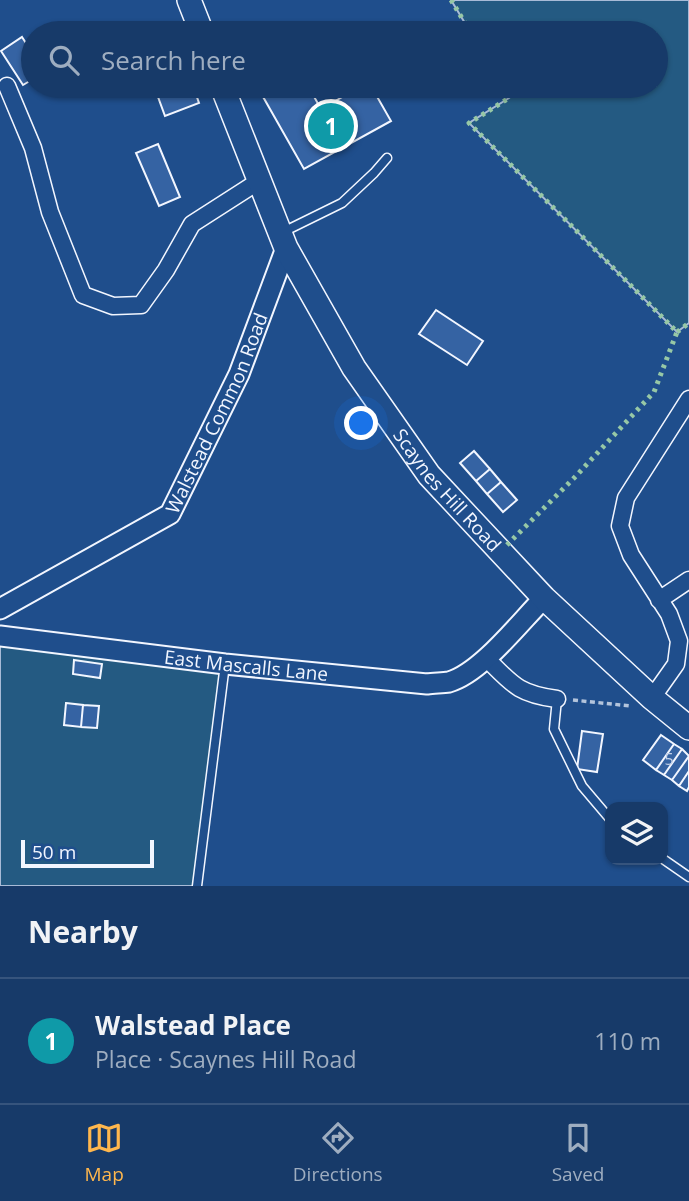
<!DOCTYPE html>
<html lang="en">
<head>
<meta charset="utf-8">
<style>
  body { margin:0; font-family:"Open Sans",sans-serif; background:#244571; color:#f1f3f6 }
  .controls { position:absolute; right:21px; bottom:21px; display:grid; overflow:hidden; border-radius:14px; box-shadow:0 2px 5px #0004 }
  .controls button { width:63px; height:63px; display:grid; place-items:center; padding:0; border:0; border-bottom:2px solid #36547d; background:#173a69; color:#f1f3f6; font:35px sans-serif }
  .scale { position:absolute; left:21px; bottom:18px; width:133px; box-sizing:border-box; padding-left:7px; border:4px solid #f2f6ff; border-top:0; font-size:19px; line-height:24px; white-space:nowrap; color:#f2f6ff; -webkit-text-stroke:5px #1f4e8c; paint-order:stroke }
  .you { position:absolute; left:362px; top:424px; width:24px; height:24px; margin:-18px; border:5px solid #fff; border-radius:50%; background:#1a73e8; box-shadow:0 0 0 10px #1a73e833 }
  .badge { display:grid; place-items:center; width:46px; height:46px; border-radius:50%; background:#ffb74d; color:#fff; font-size:23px; font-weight:700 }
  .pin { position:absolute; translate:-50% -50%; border:4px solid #fff; box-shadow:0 2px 7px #0006 }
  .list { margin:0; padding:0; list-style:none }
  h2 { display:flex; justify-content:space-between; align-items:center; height:91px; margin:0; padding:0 28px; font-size:30px }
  h2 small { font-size:23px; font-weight:400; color:#9eadc0 }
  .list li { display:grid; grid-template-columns:46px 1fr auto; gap:21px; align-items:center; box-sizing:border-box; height:126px; padding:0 28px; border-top:2px solid #36547d }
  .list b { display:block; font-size:26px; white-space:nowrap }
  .list p { margin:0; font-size:23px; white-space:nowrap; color:#9eadc0 }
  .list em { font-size:23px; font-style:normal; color:#9eadc0 }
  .icon { flex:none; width:38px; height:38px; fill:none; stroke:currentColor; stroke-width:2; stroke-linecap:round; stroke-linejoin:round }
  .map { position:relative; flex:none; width:689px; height:886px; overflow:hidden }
  .search { position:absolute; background:#173a69; box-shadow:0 2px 5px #0004; left:21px; right:21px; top:21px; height:77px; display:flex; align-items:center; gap:18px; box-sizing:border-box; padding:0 24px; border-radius:38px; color:#9eadc0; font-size:26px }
  .sheet { height:217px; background:#173a69 }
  nav { display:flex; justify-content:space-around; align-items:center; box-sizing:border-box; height:98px; border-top:2px solid #36547d; background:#173a69; font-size:19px; color:#9eadc0 }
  nav a { display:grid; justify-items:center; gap:4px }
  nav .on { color:#ffb74d }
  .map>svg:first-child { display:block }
  .green { fill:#245a82; stroke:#a8bbd7; stroke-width:2 }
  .building { fill:#3563a3; stroke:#f2f6ff; stroke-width:2 }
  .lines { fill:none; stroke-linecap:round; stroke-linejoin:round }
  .service-casing { stroke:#f2f6ff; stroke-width:11 }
  .minor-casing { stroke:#f2f6ff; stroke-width:19 }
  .tertiary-casing { stroke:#f2f6ff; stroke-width:23 }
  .secondary-casing { stroke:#f2f6ff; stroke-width:26 }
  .path { stroke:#b3c4dc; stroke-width:3.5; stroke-dasharray:5 3.5; stroke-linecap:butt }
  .service { stroke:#1f4e8c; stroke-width:8 }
  .minor { stroke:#1f4e8c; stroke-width:16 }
  .tertiary { stroke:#1f4e8c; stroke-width:19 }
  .secondary { stroke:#1f4e8c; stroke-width:23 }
  .hedge { stroke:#97c8a6; stroke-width:5; stroke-dasharray:3.5 5; stroke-linecap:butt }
  .labels { text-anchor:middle; stroke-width:5; stroke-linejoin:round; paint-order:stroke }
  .number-label { font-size:16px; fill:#c3d1e8 }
  .street-label { font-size:19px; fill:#f2f6ff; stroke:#1f4e8c }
</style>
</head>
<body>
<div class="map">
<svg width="689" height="886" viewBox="0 0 689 886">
  <rect width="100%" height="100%" fill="#1f4e8c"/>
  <!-- green -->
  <path class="green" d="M451,0H689V323L677,332L469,123L509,98L502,86H656V33H471Z
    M0,636L225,664L197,886H0Z"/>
  <!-- building -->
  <path class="building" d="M22,37L33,54V79L23,85L1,51Z
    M154,86H193L199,103L165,116Z
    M243,86H308L321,109L362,86H371L391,121L304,169L258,88L248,94Z
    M158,144L180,197L159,206L136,153Z
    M436,310L483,341L467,365L419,334Z
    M474,451L490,469L476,481L460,463Z
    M490,469L501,482L487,494L476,481Z
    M501,482L517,500L503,512L487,494Z
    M74,660L102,664L100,678L73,674Z
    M66,703L83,705L81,727L64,725Z
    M83,705L99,706L97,728L81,727Z
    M582,731L603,734L597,772L577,769Z
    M661,735L674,744L656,770L643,760Z
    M674,744L682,749L664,775L656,770Z
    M682,749L689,756L672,780L664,775Z
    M689,756V771L679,786L672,780Z
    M689,771V787L687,791L679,786Z"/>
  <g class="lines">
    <!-- service casing -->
    <g class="service-casing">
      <path id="service" d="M283,232L342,203L374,173L387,158
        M557,699L554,729L582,786L610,819
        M663,859L689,877
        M197,886L225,664"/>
    </g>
    <!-- minor casing -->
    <g class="minor-casing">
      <path id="minor" d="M7,86L33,148L50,212L83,295L113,306L141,305L166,270L192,224L259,181
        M659,600L689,580
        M486,658C512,684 518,694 557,699
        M652,698L676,664L679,641L669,614L631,555L620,526L626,498L689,399"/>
    </g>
    <!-- tertiary casing -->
    <g class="tertiary-casing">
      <g id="tertiary">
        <path id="s1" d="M0,609L170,514L239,374L286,248"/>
        <path id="s2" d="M0,636L225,664L427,684C434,683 442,683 449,682C481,673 520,622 544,598"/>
      </g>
    </g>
    <!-- secondary casing -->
    <g class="secondary-casing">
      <g id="secondary">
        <path d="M189,0L202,33"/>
        <path id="s3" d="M222,86L286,248L354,368L429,475L544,598L652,698L689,728"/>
      </g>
    </g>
    <!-- path -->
    <path class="path" d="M573,700L631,706"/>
    <!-- service -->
    <use href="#service" class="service"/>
    <!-- minor -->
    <use href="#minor" class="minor"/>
    <!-- tertiary -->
    <use href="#tertiary" class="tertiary"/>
    <!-- secondary -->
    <use href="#secondary" class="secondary"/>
    <!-- hedge -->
    <path class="hedge" d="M451,0L471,33
      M502,86L509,98L469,123L677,332L654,392L576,476L504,548
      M677,332L689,323"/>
  </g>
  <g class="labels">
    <!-- number labels -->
    <g class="number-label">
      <text x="669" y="765">5</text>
    </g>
    <!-- street labels -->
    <g class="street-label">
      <text dy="7" stroke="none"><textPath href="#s1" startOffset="306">Walstead Common Road</textPath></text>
      <text dy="7" stroke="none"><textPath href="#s3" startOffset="466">Scaynes Hill Road</textPath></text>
      <text dy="7" stroke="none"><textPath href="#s2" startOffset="248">East Mascalls Lane</textPath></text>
    </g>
  </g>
</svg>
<div class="controls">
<button><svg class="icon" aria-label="layers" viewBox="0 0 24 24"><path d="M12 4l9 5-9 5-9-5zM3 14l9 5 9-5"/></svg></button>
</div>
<div class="scale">50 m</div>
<div class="you"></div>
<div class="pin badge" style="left:331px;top:126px;background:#0f9aa8">1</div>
<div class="search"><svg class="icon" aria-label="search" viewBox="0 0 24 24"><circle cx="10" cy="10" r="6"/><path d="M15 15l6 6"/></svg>Search here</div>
</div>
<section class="sheet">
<h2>Nearby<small></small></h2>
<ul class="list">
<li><span class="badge" style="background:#0f9aa8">1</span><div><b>Walstead Place</b><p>Place · Scaynes Hill Road</p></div><em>110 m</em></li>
</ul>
</section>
<nav>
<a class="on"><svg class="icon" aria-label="map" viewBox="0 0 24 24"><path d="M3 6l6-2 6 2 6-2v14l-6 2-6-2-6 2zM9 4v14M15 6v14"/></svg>Map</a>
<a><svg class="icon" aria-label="directions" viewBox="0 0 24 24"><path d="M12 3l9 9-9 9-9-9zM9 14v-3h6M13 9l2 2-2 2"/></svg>Directions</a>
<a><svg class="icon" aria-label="saved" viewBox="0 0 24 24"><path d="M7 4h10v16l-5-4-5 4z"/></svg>Saved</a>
</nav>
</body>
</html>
